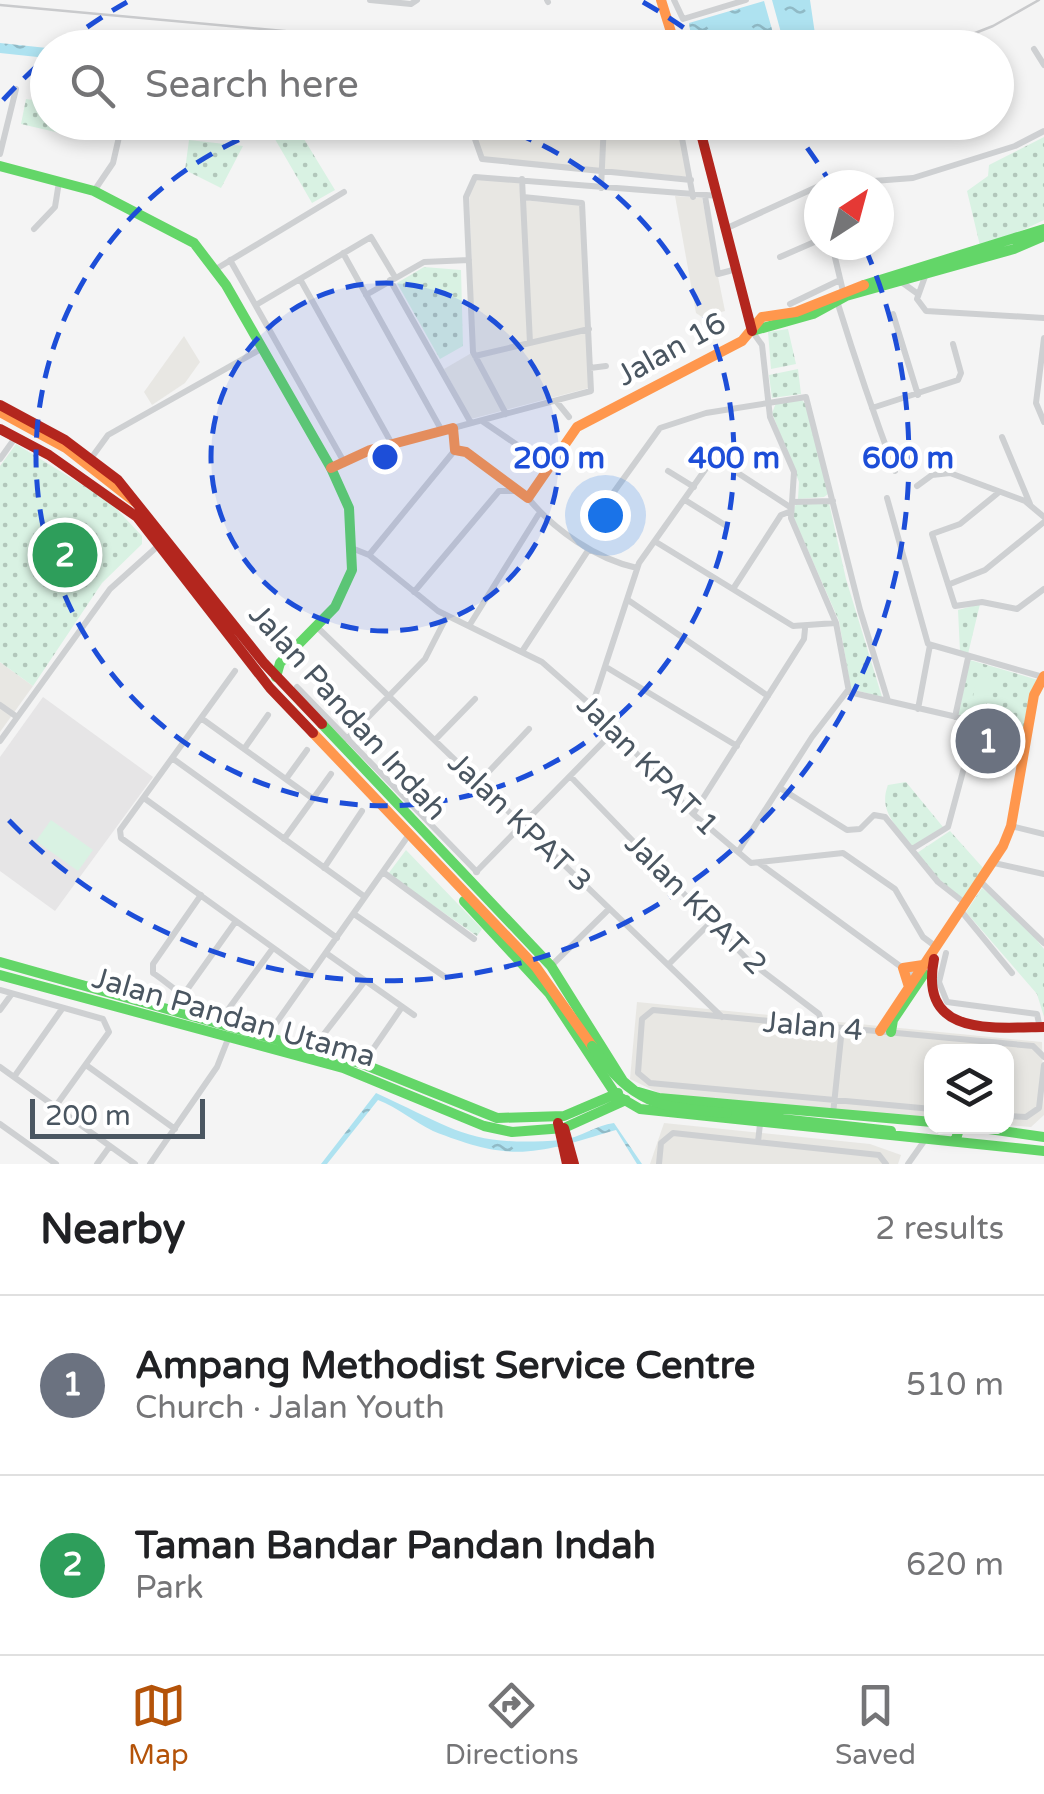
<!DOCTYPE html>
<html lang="en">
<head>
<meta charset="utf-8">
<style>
  body { margin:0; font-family:"Varela Round",sans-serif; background:#f2f2f2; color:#202124 }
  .controls { position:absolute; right:30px; bottom:30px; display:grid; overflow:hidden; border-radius:20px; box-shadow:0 5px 15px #0003 }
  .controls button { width:90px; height:90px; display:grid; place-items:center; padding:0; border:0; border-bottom:2px solid #e0e0e0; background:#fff; color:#202124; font:50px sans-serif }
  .compass { position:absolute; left:804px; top:170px; width:90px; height:90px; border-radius:50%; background:#fff; box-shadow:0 5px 15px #0003; rotate:36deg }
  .scale { position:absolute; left:30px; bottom:25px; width:175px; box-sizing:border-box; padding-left:10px; border:5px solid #4a5661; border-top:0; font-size:28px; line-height:35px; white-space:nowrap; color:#4a5661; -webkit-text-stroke:8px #fff; paint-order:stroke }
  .you { position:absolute; left:605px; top:515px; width:35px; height:35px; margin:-25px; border:8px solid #fff; border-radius:50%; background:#1a73e8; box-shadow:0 0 0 15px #1a73e833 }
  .badge { display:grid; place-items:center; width:65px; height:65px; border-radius:50%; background:#b45309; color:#fff; font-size:32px; font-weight:700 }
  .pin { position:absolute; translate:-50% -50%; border:5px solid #fff; box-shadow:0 2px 10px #0006 }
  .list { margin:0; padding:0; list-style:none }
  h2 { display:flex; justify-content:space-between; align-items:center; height:130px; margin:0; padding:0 40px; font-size:42px }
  h2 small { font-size:32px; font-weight:400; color:#757577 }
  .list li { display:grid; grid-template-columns:65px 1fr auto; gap:30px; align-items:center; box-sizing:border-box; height:180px; padding:0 40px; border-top:2px solid #e0e0e0 }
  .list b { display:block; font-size:38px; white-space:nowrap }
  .list p { margin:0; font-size:32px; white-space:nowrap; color:#757577 }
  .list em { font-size:32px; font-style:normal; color:#757577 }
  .icon { flex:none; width:55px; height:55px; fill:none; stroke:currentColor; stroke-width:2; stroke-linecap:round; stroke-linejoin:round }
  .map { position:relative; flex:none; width:1044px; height:1164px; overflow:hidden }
  .search { position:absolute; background:#fff; box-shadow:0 5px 15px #0003; left:30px; right:30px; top:30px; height:110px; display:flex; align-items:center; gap:25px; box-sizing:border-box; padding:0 35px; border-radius:55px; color:#757577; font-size:38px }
  .sheet { height:490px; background:#fff }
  nav { display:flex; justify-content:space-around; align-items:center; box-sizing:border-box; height:140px; border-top:2px solid #e0e0e0; background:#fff; font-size:28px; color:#757577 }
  nav a { display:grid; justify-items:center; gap:5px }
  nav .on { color:#b45309 }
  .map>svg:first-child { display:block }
  .commercial { fill:#e8e7e3 }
  .education { fill:#e6e5e6 }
  .grass { fill:url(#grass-dots) }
  .garden { fill:#d9f2e3 }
  .water { fill:url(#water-ripples) }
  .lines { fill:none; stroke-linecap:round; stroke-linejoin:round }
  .street { stroke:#ced0d2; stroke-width:6 }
  .fast { stroke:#63d668; stroke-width:10 }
  .slow { stroke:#ff974d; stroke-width:10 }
  .jam { stroke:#b3261e; stroke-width:10 }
  .tram { stroke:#c9cacc; stroke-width:2.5 }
  .fast-bridge { stroke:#63d668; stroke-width:10 }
  .ring { fill:none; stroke:#1d4ed8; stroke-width:5; stroke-dasharray:18 12 }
  .labels { text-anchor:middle; stroke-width:9; stroke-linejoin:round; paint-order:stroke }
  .street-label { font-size:30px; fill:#4a5661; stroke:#fff }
  .centre { fill:#1d4ed8; stroke:#fff; stroke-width:5 }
  .ring-label { font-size:30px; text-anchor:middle; font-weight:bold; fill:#1d4ed8; stroke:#fff; stroke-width:9; stroke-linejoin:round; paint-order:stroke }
</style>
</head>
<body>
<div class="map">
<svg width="1044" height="1164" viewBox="0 0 1044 1164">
  <defs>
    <pattern id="grass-dots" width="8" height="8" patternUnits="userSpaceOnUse" patternTransform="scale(2.5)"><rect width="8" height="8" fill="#d9f2e3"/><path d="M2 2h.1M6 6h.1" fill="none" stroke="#b2c7bb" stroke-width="1.8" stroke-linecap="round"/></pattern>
    <pattern id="water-ripples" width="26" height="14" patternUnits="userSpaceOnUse" patternTransform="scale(2.5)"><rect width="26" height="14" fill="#aee2f0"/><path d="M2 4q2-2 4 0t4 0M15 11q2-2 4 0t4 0" fill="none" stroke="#90bac6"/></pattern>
  </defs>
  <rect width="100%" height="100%" fill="#f4f4f4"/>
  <!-- commercial -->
  <path class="commercial" d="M470,123H676L689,177L483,157Z
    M476,178L519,181L521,200L580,205L589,388L471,419L444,369L475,351L469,190Z
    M675,196L702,198L725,311L702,317L696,313Z
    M184,336L200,362L185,383L152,405L144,392Z
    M0,662L33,686L0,732Z
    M637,1002L1042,1042L1044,1115L1031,1127L1007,1125L1006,1052H932L931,1118L661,1094L630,1079Z
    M664,1123L870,1144L901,1155L898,1164H650Z"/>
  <!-- education -->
  <path class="education" d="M43,697L153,777L55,911L0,871V757Z"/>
  <!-- grass -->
  <path class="grass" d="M26,99L47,102L48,122L73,123L64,134L21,124Z
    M273,123H332L304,139L335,190L312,203L272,134Z
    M1044,137V220L981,250L967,191L988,176L989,165Z
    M189,140L243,146L221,188L185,170Z
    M424,267L461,270L463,346L440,359L397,283Z
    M788,329L796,364L771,369L768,332Z
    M798,369L801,394L772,398L769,375Z
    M801,399L807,405L828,494L824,497L798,499L799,482L772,413L776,403Z
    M16,444L110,502L142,536V544L102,583L33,686L0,662V466Z
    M829,503L846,579L882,697L851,689L839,621L792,514L796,504Z
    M980,604L968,654L960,652L958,610Z
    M970,660L1038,680L1024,728L958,716Z
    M906,782L943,827L912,846C896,826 878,810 888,785Z
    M950,831L984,869L966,901L940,881L917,853Z
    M406,850L482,929L477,936L388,874Z
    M982,888L1018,917L1044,949V1017L1037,994L966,912Z"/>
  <!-- garden -->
  <path class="garden" d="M977,676L991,679L986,705L972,702Z
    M51,820L93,850L78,871L36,841Z"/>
  <!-- water -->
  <path class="water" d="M772,0H810L815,34L783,40Z
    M764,1L777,47L692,43L689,23Z
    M0,43L47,48V58L0,53Z
    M376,1093C457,1130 469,1147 562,1140C580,1138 596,1125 614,1123L642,1164H637L616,1130C537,1153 515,1164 433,1131C414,1122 397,1107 378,1100L327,1164H321Z"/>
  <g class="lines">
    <!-- street -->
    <path class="street" d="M370,0L411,4L417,0
      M547,0L548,2
      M674,0L683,19L746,0
      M175,48L176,47
      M1034,49L1044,65
      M469,122L482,159L691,180
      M679,122L693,197
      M0,154L16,89
      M522,179L530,343
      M821,185L913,178L1015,146L1044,131
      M601,188L604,122
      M94,191L113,163L119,137L129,122
      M705,196L718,274L733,270
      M34,229L55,207L59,182
      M725,229L819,186
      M832,245L843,291
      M343,253L442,431
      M780,257L819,240
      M230,260L344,462
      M216,269L344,192
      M927,271L917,299L926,311L1044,318
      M300,279L392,444
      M390,280L471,423
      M900,281L918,294
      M366,295L424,262L469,260
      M837,301C855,359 874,415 895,471
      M790,304L840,280
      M256,305L371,237L395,277
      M893,314L918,395
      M752,331L762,345L770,417L794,472L791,518L836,623L849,692L1026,733
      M1044,338L1036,403L1044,422
      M475,356L589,329
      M590,368L606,366
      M556,401L569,417
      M872,408L958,380L961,373L953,344
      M506,414L473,352L466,197L475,177L719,196
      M482,421L538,459
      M453,428L591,391L582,203L523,197
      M1002,437L1030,504
      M92,457L108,435L261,349
      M0,459L15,438
      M668,471L694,487
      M917,486L932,475L950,473L1025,501L1044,517
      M998,493L960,524L932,534L955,606L982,602L1017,609L1044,589
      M611,496L660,428L706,413L806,397L860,610L888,701
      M528,498C554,530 596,559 637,568
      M887,498L928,644L1043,677
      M685,500L725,525
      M793,502L833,501
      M656,542L793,626L836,623
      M354,549L369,555L438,611L542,662L592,706L693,814L751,863L843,853L895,889L923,937L935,946
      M369,555L455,450
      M950,584L985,570L1044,522
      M733,589L781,515L789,512
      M414,592L499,491H517
      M628,600L768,696
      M469,626L540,512
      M317,627L722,1017
      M523,650L589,549
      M606,667L737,746
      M235,671L120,830L121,838L311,975
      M297,687L477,872
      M0,705L17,717
      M592,706L639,563L707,467L714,461L724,464L790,507
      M918,709L930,645
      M955,717L968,658
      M201,718L312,798
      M347,739L425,659L447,616
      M435,740L475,699
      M0,741L110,589L159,545
      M244,749L268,715
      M172,758L365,897
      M570,776L748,960L819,1014L823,1026
      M286,779L307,750
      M479,782L529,729
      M780,788L847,830L860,829L874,815L885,817L938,882L966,904
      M144,798L337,938
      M693,814L804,639L805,629
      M1011,826L1044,834
      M284,839L331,774
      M912,849L948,827L976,723
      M738,852L812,737L848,690
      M759,863L915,977
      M994,863L1044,874
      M324,868L362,811
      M383,872L474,939
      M476,872L615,730
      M982,883L1044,943
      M201,895L153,964V973C173,986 202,1016 227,1011L273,948
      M962,912L1012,973
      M354,914L445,977
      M326,953L414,1015
      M946,953L939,982L947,1002L1037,1014L1040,1028
      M670,963L710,923
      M551,966L609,909
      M0,990L103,1019L109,1032L55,1107
      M184,994L236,921
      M0,1010L11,995
      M267,1036L408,836
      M320,1039L365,981
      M371,1052L402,1007
      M86,1065L175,1129
      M0,1067L135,1164
      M14,1077L62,1009
      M932,1109L650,1083L638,1073L642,1019L653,1010L1033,1046L1044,1057
      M833,1114L842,1028
      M1006,1116L1026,1117L1039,1108L1044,1065
      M0,1124L56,1164
      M758,1142L760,1124
      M97,1164L110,1146
      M150,1164L217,1067L228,1039
      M659,1164L661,1143L673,1133L879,1155L886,1164
      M908,1164L927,1137"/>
    <!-- fast -->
    <path class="fast" d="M0,166L94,191L194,243L226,285L331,468L349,508L352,570L335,607L280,663L276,677
      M864,285L1044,229
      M752,331L813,314L846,296L1014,249L1044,236
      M322,724L551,966L623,1081L635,1091L659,1098L932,1122
      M464,901L549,993L616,1095L640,1109L1044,1151
      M0,962L363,1064L497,1118L564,1116L618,1093
      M0,975L343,1068L484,1126L512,1132L564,1128L626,1100
      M891,1032L893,1020L924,974
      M727,1113L891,1131
      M944,1126L959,1129L956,1139
      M968,1126L1044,1137"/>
    <!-- slow -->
    <path class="slow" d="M661,0L676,48
      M0,412L66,448L135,502
      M331,468L370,450L453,428L455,450L466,452L528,498L577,427L742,341L762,317L796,312L864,285
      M313,733L536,967L592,1046
      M909,987L903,968L923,965
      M880,1031L1003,846L1011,826L1034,695L1044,676"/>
    <!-- jam -->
    <path class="jam" d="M698,122L752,331
      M0,405L65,440L118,480L264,663L322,724
      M0,429L49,455L137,517L270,688L313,733
      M934,959C919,1036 989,1028 1044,1027
      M558,1123L567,1164
      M564,1128L574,1164"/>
    <!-- tram -->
    <path class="tram" d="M0,5L470,48
      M937,48L993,26L1039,0"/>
    <!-- fast-bridge -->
    <path class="fast-bridge" d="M592,1046C633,1105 658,1107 727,1113"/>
  </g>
  <!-- distance rings -->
  <circle cx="385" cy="457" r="174" fill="#1d4ed8" fill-opacity=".12"/>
  <g class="ring">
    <circle cx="385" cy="457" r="174"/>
    <path d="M487 123A349 349 0 1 1 283 123"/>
    <path d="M3 100A523 523 0 0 1 45 59M63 45A523 523 0 0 1 127 2M643 2A523 523 0 0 1 707 45M789 124A523 523 0 0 1 831 184M865 248A523 523 0 0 1 3 814"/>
  </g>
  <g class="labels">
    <!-- street labels -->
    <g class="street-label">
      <text transform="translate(671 349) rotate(-29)" y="10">Jalan 16</text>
      <text transform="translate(348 712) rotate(48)" y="10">Jalan Pandan Indah</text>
      <text transform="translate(648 765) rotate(45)" y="10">Jalan KPAT 1</text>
      <text transform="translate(520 822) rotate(44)" y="10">Jalan KPAT 3</text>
      <text transform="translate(696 904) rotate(45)" y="10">Jalan KPAT 2</text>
      <text transform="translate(234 1017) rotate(16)" y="10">Jalan Pandan Utama</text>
      <text transform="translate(813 1026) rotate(5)" y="10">Jalan 4</text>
    </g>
  </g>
  <circle cx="385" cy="457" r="15" class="centre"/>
  <g class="ring-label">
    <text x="559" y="468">200 m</text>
    <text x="734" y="468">400 m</text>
    <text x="908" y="468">600 m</text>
  </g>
</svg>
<div class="controls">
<button><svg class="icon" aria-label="layers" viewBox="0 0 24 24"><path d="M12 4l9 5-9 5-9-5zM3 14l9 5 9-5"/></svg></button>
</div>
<svg class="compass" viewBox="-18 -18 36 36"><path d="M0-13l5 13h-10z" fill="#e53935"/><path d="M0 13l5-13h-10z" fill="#757577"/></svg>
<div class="scale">200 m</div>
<div class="you"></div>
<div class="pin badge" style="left:988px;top:741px;background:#6b7280">1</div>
<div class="pin badge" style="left:65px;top:555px;background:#2e9e5b">2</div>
<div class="search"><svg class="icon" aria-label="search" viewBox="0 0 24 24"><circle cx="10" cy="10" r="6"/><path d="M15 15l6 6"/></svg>Search here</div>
</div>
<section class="sheet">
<h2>Nearby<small>2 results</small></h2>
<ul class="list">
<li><span class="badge" style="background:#6b7280">1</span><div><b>Ampang Methodist Service Centre</b><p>Church · Jalan Youth</p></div><em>510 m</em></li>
<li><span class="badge" style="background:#2e9e5b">2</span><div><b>Taman Bandar Pandan Indah</b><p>Park</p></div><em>620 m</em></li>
</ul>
</section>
<nav>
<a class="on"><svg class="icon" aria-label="map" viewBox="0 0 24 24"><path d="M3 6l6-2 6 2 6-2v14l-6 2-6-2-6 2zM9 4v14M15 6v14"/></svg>Map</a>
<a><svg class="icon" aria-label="directions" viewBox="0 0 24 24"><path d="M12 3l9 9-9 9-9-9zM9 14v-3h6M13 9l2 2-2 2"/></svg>Directions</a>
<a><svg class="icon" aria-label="saved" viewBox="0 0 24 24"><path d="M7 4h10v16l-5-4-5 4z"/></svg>Saved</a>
</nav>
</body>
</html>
